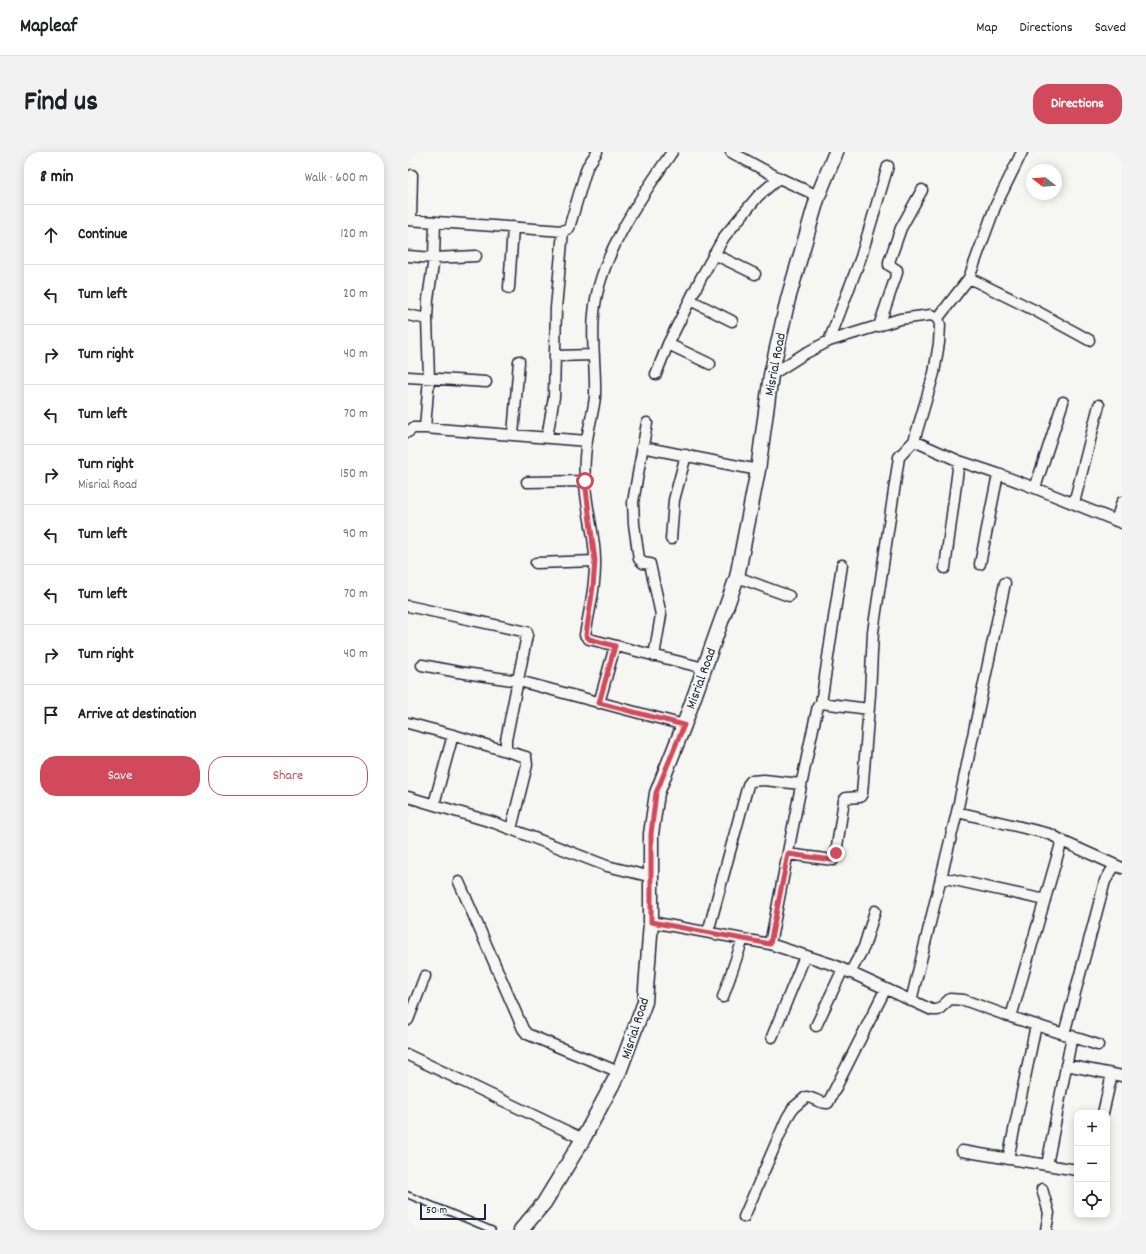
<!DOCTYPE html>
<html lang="en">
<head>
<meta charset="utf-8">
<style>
  body { margin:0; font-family:Dekko,sans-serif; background:#f2f2f2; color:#202124 }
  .controls { position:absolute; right:12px; bottom:12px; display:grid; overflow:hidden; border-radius:8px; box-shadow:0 2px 10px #0003 }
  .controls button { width:36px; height:36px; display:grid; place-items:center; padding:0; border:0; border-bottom:1px solid #e0e0e0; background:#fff; color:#202124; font:20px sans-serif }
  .compass { position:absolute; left:618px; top:12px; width:36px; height:36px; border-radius:50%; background:#fff; box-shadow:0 2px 10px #0003; rotate:287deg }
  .scale { position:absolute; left:12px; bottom:10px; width:66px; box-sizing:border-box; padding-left:4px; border:2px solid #22223b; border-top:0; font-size:11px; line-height:14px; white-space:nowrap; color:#22223b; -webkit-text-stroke:3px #f6f6f2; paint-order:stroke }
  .stop { position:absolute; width:12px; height:12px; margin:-9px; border:3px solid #d1495b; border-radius:50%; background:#fff }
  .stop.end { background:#d1495b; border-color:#fff; box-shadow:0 1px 4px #0008 }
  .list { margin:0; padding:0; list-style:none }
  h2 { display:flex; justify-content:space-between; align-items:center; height:52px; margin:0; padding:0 16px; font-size:17px }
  h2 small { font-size:13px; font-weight:400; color:#757577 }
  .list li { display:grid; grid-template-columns:26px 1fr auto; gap:12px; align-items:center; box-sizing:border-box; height:60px; padding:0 16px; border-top:1px solid #e0e0e0 }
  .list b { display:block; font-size:15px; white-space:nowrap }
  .list p { margin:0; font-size:13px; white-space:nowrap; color:#757577 }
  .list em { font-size:13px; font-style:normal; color:#757577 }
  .actions { display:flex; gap:8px; padding:12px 16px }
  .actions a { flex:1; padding:9px 0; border:1px solid #d1495b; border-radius:16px; text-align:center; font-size:14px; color:#d1495b }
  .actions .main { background:#d1495b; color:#fff }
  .icon { flex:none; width:22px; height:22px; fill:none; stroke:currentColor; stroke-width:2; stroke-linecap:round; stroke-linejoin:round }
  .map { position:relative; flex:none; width:714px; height:1078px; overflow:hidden; border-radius:16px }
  header { display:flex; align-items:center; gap:24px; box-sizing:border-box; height:56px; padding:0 20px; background:#fff; border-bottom:1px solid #e0e0e0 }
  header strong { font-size:19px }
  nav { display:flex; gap:22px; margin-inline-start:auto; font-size:14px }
  .intro { display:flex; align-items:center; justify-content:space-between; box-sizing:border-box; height:96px; padding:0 24px }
  h1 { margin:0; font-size:28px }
  .button { padding:10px 18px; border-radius:16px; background:#d1495b; color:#fff; font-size:14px; font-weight:700 }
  main { display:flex; gap:24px; padding:0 24px }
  aside { flex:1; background:#fff; border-radius:16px; box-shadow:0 2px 10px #0003 }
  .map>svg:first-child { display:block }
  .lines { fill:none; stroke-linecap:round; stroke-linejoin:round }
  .lane-casing { stroke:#22223b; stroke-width:8 }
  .street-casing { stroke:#22223b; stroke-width:13 }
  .secondary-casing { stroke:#22223b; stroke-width:17 }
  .lane { stroke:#f6f6f2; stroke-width:5 }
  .street { stroke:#f6f6f2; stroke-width:10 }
  .secondary { stroke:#f6f6f2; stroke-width:14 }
  .route { stroke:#d1495b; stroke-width:5 }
  .labels { text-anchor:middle; stroke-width:3.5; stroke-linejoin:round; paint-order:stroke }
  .street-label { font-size:14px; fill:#22223b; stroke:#f6f6f2 }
</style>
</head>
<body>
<header>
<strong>Mapleaf</strong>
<nav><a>Map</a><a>Directions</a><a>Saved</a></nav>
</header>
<div class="intro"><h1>Find us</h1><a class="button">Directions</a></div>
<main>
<aside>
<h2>8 min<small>Walk · 600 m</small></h2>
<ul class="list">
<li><svg class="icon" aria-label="ahead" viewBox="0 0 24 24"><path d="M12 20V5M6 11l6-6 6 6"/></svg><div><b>Continue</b></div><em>120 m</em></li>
<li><svg class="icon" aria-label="left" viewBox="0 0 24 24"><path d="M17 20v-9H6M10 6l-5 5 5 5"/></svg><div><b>Turn left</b></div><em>20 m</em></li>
<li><svg class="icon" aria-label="right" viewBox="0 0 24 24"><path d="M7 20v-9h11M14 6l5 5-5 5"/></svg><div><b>Turn right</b></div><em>40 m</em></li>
<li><svg class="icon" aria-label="left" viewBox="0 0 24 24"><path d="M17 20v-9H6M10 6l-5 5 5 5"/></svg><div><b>Turn left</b></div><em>70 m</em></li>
<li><svg class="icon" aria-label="right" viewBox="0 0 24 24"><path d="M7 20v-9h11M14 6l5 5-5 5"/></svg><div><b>Turn right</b><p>Misrial Road</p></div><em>150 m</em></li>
<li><svg class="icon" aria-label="left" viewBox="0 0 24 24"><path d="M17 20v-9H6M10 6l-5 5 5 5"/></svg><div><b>Turn left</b></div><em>90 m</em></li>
<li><svg class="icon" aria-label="left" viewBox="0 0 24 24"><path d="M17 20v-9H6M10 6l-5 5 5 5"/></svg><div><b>Turn left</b></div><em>70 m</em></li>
<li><svg class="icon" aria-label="right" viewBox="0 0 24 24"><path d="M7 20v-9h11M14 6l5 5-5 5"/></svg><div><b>Turn right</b></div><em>40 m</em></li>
<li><svg class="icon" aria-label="arrive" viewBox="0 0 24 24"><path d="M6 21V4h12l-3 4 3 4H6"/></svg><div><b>Arrive at destination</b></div></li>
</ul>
<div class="actions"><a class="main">Save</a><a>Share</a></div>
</aside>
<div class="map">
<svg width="714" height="1078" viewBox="0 0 714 1078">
  <rect width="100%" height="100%" fill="#f6f6f2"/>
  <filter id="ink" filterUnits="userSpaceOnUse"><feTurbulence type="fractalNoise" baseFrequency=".025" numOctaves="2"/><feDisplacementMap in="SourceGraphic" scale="8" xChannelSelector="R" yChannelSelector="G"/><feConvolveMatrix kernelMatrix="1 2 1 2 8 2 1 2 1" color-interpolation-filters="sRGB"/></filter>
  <g filter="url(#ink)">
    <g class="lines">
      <!-- lane casing -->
      <g class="lane-casing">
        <path id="lane" d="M0,1043L84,1078"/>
      </g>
      <!-- street casing -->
      <g class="street-casing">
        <path id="street" d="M264,0C233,45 190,106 186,162C183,189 188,216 187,244C186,258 181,273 179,288C177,301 176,315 177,327C177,355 187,381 187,408C188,433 181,459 177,483L181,487L296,516
          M323,0L371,26L410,44
          M0,68L155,79L161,76L179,15L189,0
          M3,68L4,23
          M306,102L347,122
          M0,104L26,106L68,104
          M561,126L628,159L681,188
          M101,136L105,75
          M282,148L324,169
          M0,163L19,167
          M530,166L561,126L587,55L614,0
          M471,174L489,121V118L481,113V110L493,76L514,38
          M421,189L453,105L480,14
          M260,192L302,212
          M147,204L186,203
          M248,222L260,192L293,126L316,85L350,44L371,26
          M363,223L396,202L421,189L492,167L523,163L530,166L532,173L531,191L526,221L506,289L491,305L465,480L462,542L454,642L452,645L438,646L436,648L428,701L425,708L380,702
          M0,225L78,230
          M239,271L225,350L226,372L231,407L235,411L242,412L253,463L246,504
          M17,276L21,226L19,167L20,147L26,106L27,70
          M0,280L5,276H17L179,289
          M105,283L111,209
          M139,285L146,245L148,156L155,79
          M506,289L551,309L590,322L627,336L714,371
          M234,295L350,318
          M119,330L177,329
          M627,336L655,250
          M666,351L691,253
          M708,369L714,350
          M263,387L266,348L278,303
          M128,411L187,409
          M572,412L590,322
          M537,416L551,309
          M329,425L381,444
          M0,454L119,480V483L98,588V599L118,605L119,613L103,677
          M14,513L50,520L111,529L276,573
          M191,551L207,494
          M413,551L434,413
          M0,571L45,583
          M0,645L87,671L199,714L244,725
          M26,652L45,583L98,599
          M549,660L642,682L658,691L714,716
          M533,725L637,748
          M51,730L115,877L119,882L211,920
          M243,770L362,792L426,813L524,858H530L542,847L556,848L603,865L690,893
          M300,780L340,633L343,629L356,628L393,632
          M362,792C378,713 392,633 410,554L413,551L461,557
          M442,821L456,795L467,759
          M315,845L335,787
          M503,849L549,660L597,431
          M603,865L654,688
          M0,868L17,824
          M408,874L435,817
          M656,882L697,729L707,713
          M364,885L397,804
          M0,903L175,987
          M658,913L714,924
          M695,961L704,922
          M554,999L669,1018
          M600,1007L628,873
          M639,1013L664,884
          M634,1037L641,1061L638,1078
          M336,1065L379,966L385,956L398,945C405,945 412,952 420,951L477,838"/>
      </g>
      <!-- secondary casing -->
      <g class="secondary-casing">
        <path id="secondary" d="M113,1078L136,1051L175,987L211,920L237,850L243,770V682L249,641L276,573L329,425L350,318L363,223L380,147L410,44L428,0"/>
      </g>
      <!-- lane -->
      <use href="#lane" class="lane"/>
      <!-- street -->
      <use href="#street" class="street"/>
      <!-- secondary -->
      <use href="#secondary" class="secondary"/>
    </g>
  </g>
  <g class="lines" filter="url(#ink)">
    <!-- route -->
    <path class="route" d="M177,329L187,409L185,435L178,483L181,487L207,494L191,551L276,573L248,641L243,682V770L362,792L380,702L424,708L428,701"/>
  </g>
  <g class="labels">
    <!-- street labels -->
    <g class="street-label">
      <text transform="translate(366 212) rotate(-79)" y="5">Misrial Road</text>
      <text transform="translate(292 526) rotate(-70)" y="5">Misrial Road</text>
      <text transform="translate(226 876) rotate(-72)" y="5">Misrial Road</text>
    </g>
  </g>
</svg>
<div class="controls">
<button>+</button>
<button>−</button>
<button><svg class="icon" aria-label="locate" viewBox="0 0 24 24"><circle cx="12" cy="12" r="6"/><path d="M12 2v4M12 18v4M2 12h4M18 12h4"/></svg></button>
</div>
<svg class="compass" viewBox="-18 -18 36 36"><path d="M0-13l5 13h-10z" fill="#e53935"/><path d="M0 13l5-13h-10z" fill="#757577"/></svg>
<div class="scale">50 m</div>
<div class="stop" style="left:177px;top:329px"></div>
<div class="stop end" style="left:428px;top:701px"></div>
</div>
</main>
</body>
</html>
